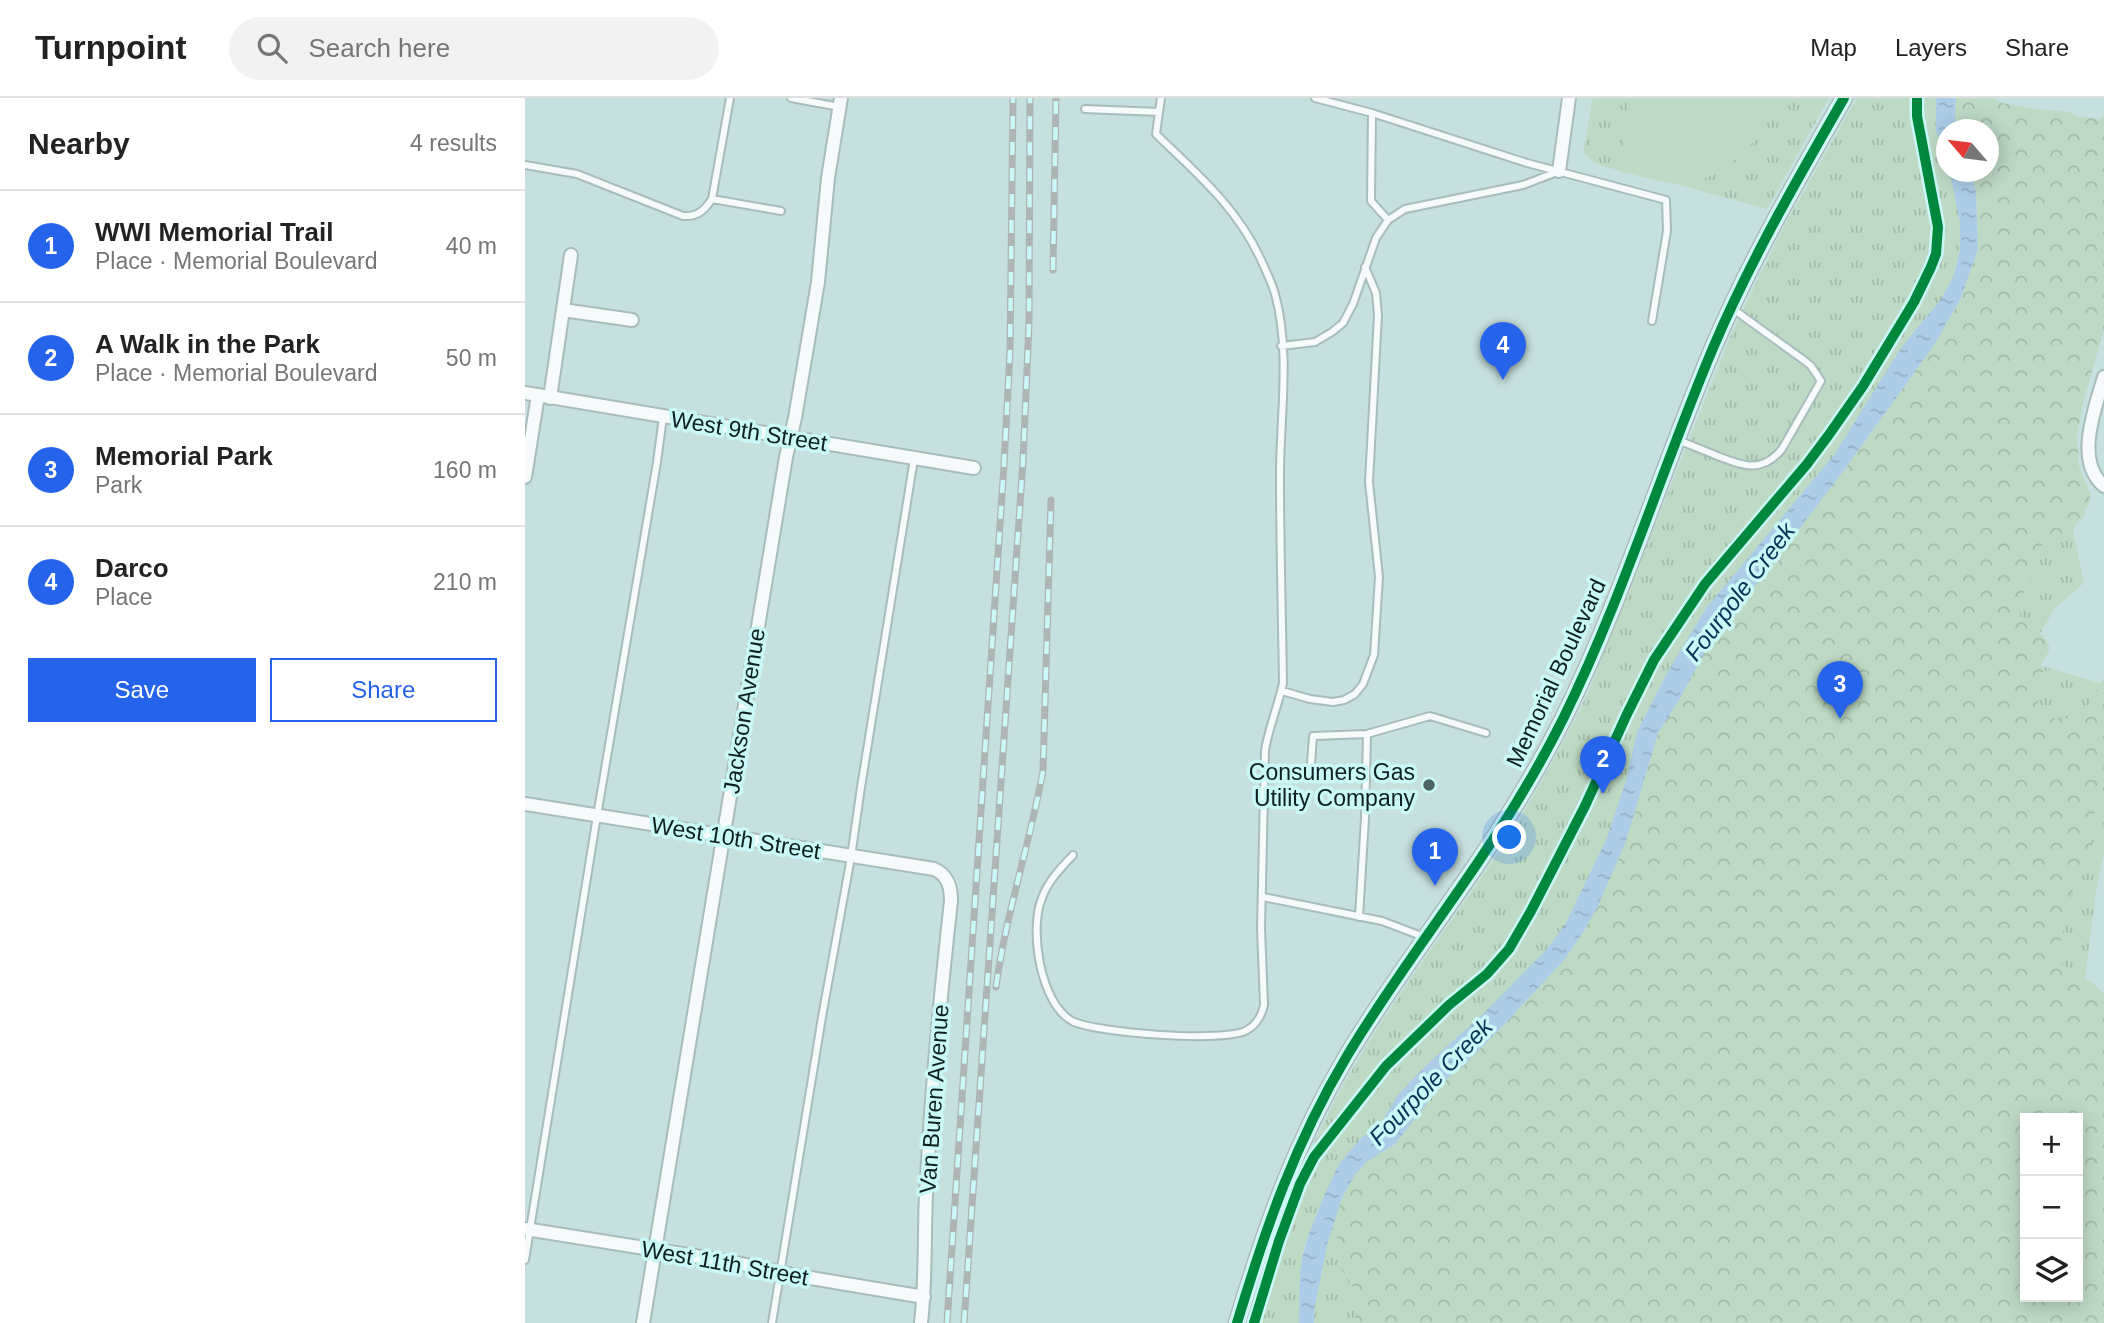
<!DOCTYPE html>
<html lang="en">
<head>
<meta charset="utf-8">
<style>
  body { margin:0; font-family:Helvetica,sans-serif; background:#f2f2f2; color:#222 }
  .controls { position:absolute; right:21px; bottom:21px; display:grid; overflow:hidden; border-radius:0px; box-shadow:0 4px 18px #0003 }
  .controls button { width:63px; height:63px; display:grid; place-items:center; padding:0; border:0; border-bottom:2px solid #e0e0e0; background:#fff; color:#222; font:35px sans-serif }
  .compass { position:absolute; left:1411px; top:21px; width:63px; height:63px; border-radius:50%; background:#fff; box-shadow:0 4px 18px #0003; rotate:298deg }
  .you { position:absolute; left:985px; top:740px; width:24px; height:24px; margin:-18px; border:5px solid #fff; border-radius:50%; background:#1a73e8; box-shadow:0 0 0 10px #1a73e833 }
  .badge { display:grid; place-items:center; width:46px; height:46px; border-radius:50%; background:#2563eb; color:#fff; font-size:23px; font-weight:700 }
  .pin { position:absolute; translate:-50% -58px; filter:drop-shadow(0 2px 4px #0008) }
  .pin::after { content:''; position:absolute; top:37px; width:24px; height:21px; background:inherit; clip-path:polygon(0 0,100% 0,50% 100%) }
  .list { margin:0; padding:0; list-style:none }
  h2 { display:flex; justify-content:space-between; align-items:center; height:91px; margin:0; padding:0 28px; font-size:30px }
  h2 small { font-size:23px; font-weight:400; color:#767676 }
  .list li { display:grid; grid-template-columns:46px 1fr auto; gap:21px; align-items:center; box-sizing:border-box; height:112px; padding:0 28px; border-top:2px solid #e0e0e0 }
  .list b { display:block; font-size:26px; white-space:nowrap }
  .list p { margin:0; font-size:23px; white-space:nowrap; color:#767676 }
  .list em { font-size:23px; font-style:normal; color:#767676 }
  .actions { display:flex; gap:14px; padding:21px 28px }
  .actions a { flex:1; padding:16px 0; border:2px solid #2563eb; border-radius:0px; text-align:center; font-size:24px; color:#2563eb }
  .actions .main { background:#2563eb; color:#fff }
  .icon { flex:none; width:38px; height:38px; fill:none; stroke:currentColor; stroke-width:2; stroke-linecap:round; stroke-linejoin:round }
  .map { position:relative; flex:none; width:1579px; height:1225px; overflow:hidden }
  header { display:flex; align-items:center; gap:42px; box-sizing:border-box; height:98px; padding:0 35px; background:#fff; border-bottom:2px solid #e0e0e0 }
  header strong { font-size:33px }
  nav { display:flex; gap:38px; margin-inline-start:auto; font-size:24px }
  .search { width:490px; height:63px; background:#f2f2f2; display:flex; align-items:center; gap:18px; box-sizing:border-box; padding:0 24px; border-radius:38px; color:#767676; font-size:26px }
  main { display:flex }
  aside { flex:1; background:#fff }
  .map>svg:first-child { display:block }
  .grass { fill:url(#grass-tufts) }
  .forest { fill:url(#forest-crowns); fill-rule:evenodd }
  .garden { fill:#bedac5 }
  .water { fill:url(#water-ripples) }
  .lines { fill:none; stroke-linecap:round; stroke-linejoin:round }
  .service-casing { stroke:#a9bcbc; stroke-width:10 }
  .minor-casing { stroke:#a9bcbc; stroke-width:16 }
  .tertiary-casing { stroke:#a9bcbc; stroke-width:19 }
  .service { stroke:#f6fafa; stroke-width:6 }
  .minor { stroke:#f6fafa; stroke-width:12 }
  .tertiary { stroke:#f6fafa; stroke-width:16 }
  .rail-casing { stroke:#aeb5b4; stroke-width:7 }
  .rail { stroke:#c9f8f7; stroke-width:4.5; stroke-dasharray:13; stroke-linecap:butt }
  .cycleway-casing { stroke:#c9f8f7; stroke-width:15 }
  .cycleway { stroke:#00873e; stroke-width:10 }
  .poi-dot { fill:#4e6363; stroke:#c9f8f7; stroke-width:2.5 }
  .labels { text-anchor:middle; stroke-width:7; stroke-linejoin:round; paint-order:stroke }
  .street-label { font-size:23px; fill:#0e2020; stroke:#c9f8f7 }
  .poi-label { font-size:23px; fill:#0e2020; stroke:#c9f8f7; text-anchor:end }
  .water-label { font-size:24px; font-style:italic; fill:#083356; stroke:#c9f8f7 }
</style>
</head>
<body>
<header>
<strong>Turnpoint</strong>
<div class="search"><svg class="icon" aria-label="search" viewBox="0 0 24 24"><circle cx="10" cy="10" r="6"/><path d="M15 15l6 6"/></svg>Search here</div>
<nav><a>Map</a><a>Layers</a><a>Share</a></nav>
</header>
<main>
<aside>
<h2>Nearby<small>4 results</small></h2>
<ul class="list">
<li><span class="badge">1</span><div><b>WWI Memorial Trail</b><p>Place · Memorial Boulevard</p></div><em>40 m</em></li>
<li><span class="badge">2</span><div><b>A Walk in the Park</b><p>Place · Memorial Boulevard</p></div><em>50 m</em></li>
<li><span class="badge">3</span><div><b>Memorial Park</b><p>Park</p></div><em>160 m</em></li>
<li><span class="badge">4</span><div><b>Darco</b><p>Place</p></div><em>210 m</em></li>
</ul>
<div class="actions"><a class="main">Save</a><a>Share</a></div>
</aside>
<div class="map">
<svg width="1579" height="1225" viewBox="0 0 1579 1225">
  <defs>
    <pattern id="grass-tufts" width="24" height="20" patternUnits="userSpaceOnUse" patternTransform="scale(1.75)"><rect width="24" height="20" fill="#bedac5"/><path d="M3 7l-1-3M5 7V3M7 7l1-3M15 17l-1-3M17 17v-4M19 17l1-3" fill="none" stroke="#a2bba9"/></pattern>
    <pattern id="forest-crowns" width="20" height="18" patternUnits="userSpaceOnUse" patternTransform="scale(1.75)"><rect width="20" height="18" fill="#bedac5"/><path d="M2 6a3 3 0 1 1 6 0M12 15a3 3 0 1 1 6 0" fill="none" stroke="#a2bba9"/></pattern>
    <pattern id="water-ripples" width="26" height="14" patternUnits="userSpaceOnUse" patternTransform="scale(1.75)"><rect width="26" height="14" fill="#abcde7"/><path d="M2 4q2-2 4 0t4 0M15 11q2-2 4 0t4 0" fill="none" stroke="#92b0c6"/></pattern>
  </defs>
  <rect width="100%" height="100%" fill="#c6e0df"/>
  <!-- grass -->
  <path class="grass" d="M1068,0H1304L1242,111L1125,79L1080,69L1068,64L1058,54Z
    M1332,0H1420L1422,74H1433L1439,160L1426,202L1278,423L1537,379L1559,485L1530,510L1499,563L1579,586V755L1572,787L1542,1020H1500L813,1141L816,1170L832,1195V1225H789C789,1199 796,1161 805,1137L787,1129C772,1157 775,1194 777,1225H724C749,1141 777,1060 820,984C867,901 927,825 979,746C1010,698 1037,648 1062,597L1206,237L1257,132Z"/>
  <!-- forest -->
  <path class="forest" d="M1431,0H1468L1477,5L1510,11L1544,14L1554,19L1575,21L1579,17V231L1558,305L1552,336L1554,369L1566,397L1563,410L1560,409V418L1552,425L1547,435L1525,438L1520,441L1515,451L1510,471L1494,505L1495,517L1501,526L1518,538L1524,547V553L1515,568L1519,569C1515,581 1506,613 1524,619C1528,621 1535,619 1541,621L1560,612L1579,579V670L1571,698L1566,747L1548,791L1534,849L1537,866L1569,886L1579,896V1225H832V1195L816,1170L813,1143L809,1128L817,1100L829,1078L841,1064L856,1056L924,979L939,967L1039,862L1059,833L1073,808L1101,743L1133,635L1153,604L1189,537L1322,368L1409,247L1435,202L1453,151L1451,94L1445,74H1464V32L1433,31L1430,17ZM1500,1020H1553V1199H1500Z"/>
  <!-- garden -->
  <path class="garden" d="M1106,0H1255C1240,38 1200,83 1157,86C1144,87 1108,76 1093,73Z"/>
  <!-- water -->
  <path class="water" d="M1411,0H1431L1430,17L1433,31L1422,32L1421,62L1411,32Z
    M1425,74H1445L1451,94L1453,151L1435,202L1409,247L1322,368L1244,471L1189,537L1153,604L1133,635L1101,743L1073,808L1059,833L1039,862L977,929L939,967L923,979L870,1046L841,1064L829,1078L817,1100L803,1143L789,1213V1225H774L775,1173L778,1156L784,1136L799,1098L814,1066L838,1038L848,1034L856,1025L872,998L886,983L911,958L955,919L1024,849L1041,825L1081,742L1101,683L1112,634L1143,573L1182,509L1309,357L1376,250L1417,200L1429,177L1435,153V125Z"/>
  <g class="lines">
    <!-- service casing -->
    <g class="service-casing">
      <path id="service" d="M205,0L187,101L256,113
        M266,0L315,9
        M790,0L847,15L1002,65L1141,102L1142,133L1127,223
        M560,11L634,14L636,0
        M847,15L846,103L863,122
        M0,67L52,76L158,118C172,119 179,113 187,101
        M756,248L790,244L807,234L818,225L828,206L851,140L863,122L880,111L998,87L1032,74
        M1153,342C1165,347 1178,352 1190,357C1216,367 1236,377 1257,351L1296,283L1286,268L1280,263L1208,211
        M757,593L785,601L808,604L819,602L830,596L838,586L849,557L854,479L844,384L853,217L851,195L840,169
        M842,636L905,618L961,635
        M786,666L788,638L842,636L840,720L834,819
        M548,757C536,770 523,783 517,800C504,831 515,905 547,923C570,935 701,945 722,932C731,927 737,917 739,907L736,830L740,652C744,629 753,608 758,585C757,516 755,446 755,377C755,318 766,254 750,196C747,185 741,173 736,162C712,109 671,75 631,36L634,14
        M738,799L857,823L899,839
        M0,1162L71,724L132,364L138,319
        M247,1225L297,919L326,759L336,689L389,361"/>
    </g>
    <!-- minor casing -->
    <g class="minor-casing">
      <path id="minor" d="M1034,73L1044,0
        M38,212L107,222
        M1579,279C1570,311 1549,363 1579,388
        M0,295L449,370
        M25,300L46,157
        M0,379L13,297
        M0,706L409,771C423,777 426,789 426,803C415,901 406,999 401,1097C399,1140 401,1182 396,1225
        M0,1131L207,1164L268,1177L399,1199
        M118,1225L261,359L270,320L293,184L303,80L316,0"/>
    </g>
    <!-- tertiary casing -->
    <g class="tertiary-casing">
      <path id="tertiary" d="M712,1225C741,1129 770,1045 822,958C856,901 896,847 934,792C972,738 1008,681 1038,621C1097,502 1136,373 1188,250C1225,163 1272,82 1319,0"/>
    </g>
    <!-- service -->
    <use href="#service" class="service"/>
    <!-- minor -->
    <use href="#minor" class="minor"/>
    <!-- tertiary -->
    <use href="#tertiary" class="tertiary"/>
    <!-- rail casing -->
    <g class="rail-casing">
      <path id="rail" d="M528,172L531,0
        M471,889C481,815 505,745 518,673L526,402
        M422,1225L479,367L485,254L488,0
        M439,1225L498,363L504,226L505,0"/>
    </g>
    <!-- rail -->
    <use href="#rail" class="rail"/>
    <!-- cycleway casing -->
    <g class="cycleway-casing">
      <path id="cycleway" d="M712,1225C741,1129 770,1045 822,958C856,901 896,847 934,792C972,738 1008,681 1038,621C1097,502 1136,373 1188,250C1225,163 1272,82 1319,0
        M729,1225L754,1143L775,1086L789,1059L861,968L924,907L962,876L984,851L1006,813L1060,708L1102,616L1129,562L1180,486L1282,366L1303,338L1338,288L1389,204L1406,169L1411,156L1413,129L1392,18V0"/>
    </g>
    <!-- cycleway -->
    <use href="#cycleway" class="cycleway"/>
  </g>
  <!-- markers -->
  <circle class="poi-dot" cx="904" cy="687" r="7"/>
  <g class="labels">
    <!-- street labels -->
    <g class="street-label">
      <text transform="translate(224 333) rotate(9)" y="8">West 9th Street</text>
      <text transform="translate(1031 575) rotate(-65)" y="8">Memorial Boulevard</text>
      <text transform="translate(219 613) rotate(-81)" y="8">Jackson Avenue</text>
      <text transform="translate(211 740) rotate(9)" y="8">West 10th Street</text>
      <text transform="translate(409 1001) rotate(-86)" y="8">Van Buren Avenue</text>
      <text transform="translate(200 1165) rotate(10)" y="8">West 11th Street</text>
    </g>
    <!-- poi labels -->
    <g class="poi-label">
      <text x="890" y="682">Consumers Gas<tspan x="890" dy="26">Utility Company</tspan></text>
    </g>
    <!-- water labels -->
    <g class="water-label">
      <text transform="translate(1215 494) rotate(-53)" y="8">Fourpole Creek</text>
      <text transform="translate(906 984) rotate(-46)" y="8">Fourpole Creek</text>
    </g>
  </g>
</svg>
<div class="controls">
<button>+</button>
<button>−</button>
<button><svg class="icon" aria-label="layers" viewBox="0 0 24 24"><path d="M12 4l9 5-9 5-9-5zM3 14l9 5 9-5"/></svg></button>
</div>
<svg class="compass" viewBox="-18 -18 36 36"><path d="M0-13l5 13h-10z" fill="#e53935"/><path d="M0 13l5-13h-10z" fill="#767676"/></svg>
<div class="you"></div>
<div class="pin badge" style="left:910px;top:788px">1</div>
<div class="pin badge" style="left:1078px;top:696px">2</div>
<div class="pin badge" style="left:1315px;top:621px">3</div>
<div class="pin badge" style="left:978px;top:282px">4</div>
</div>
</main>
</body>
</html>
